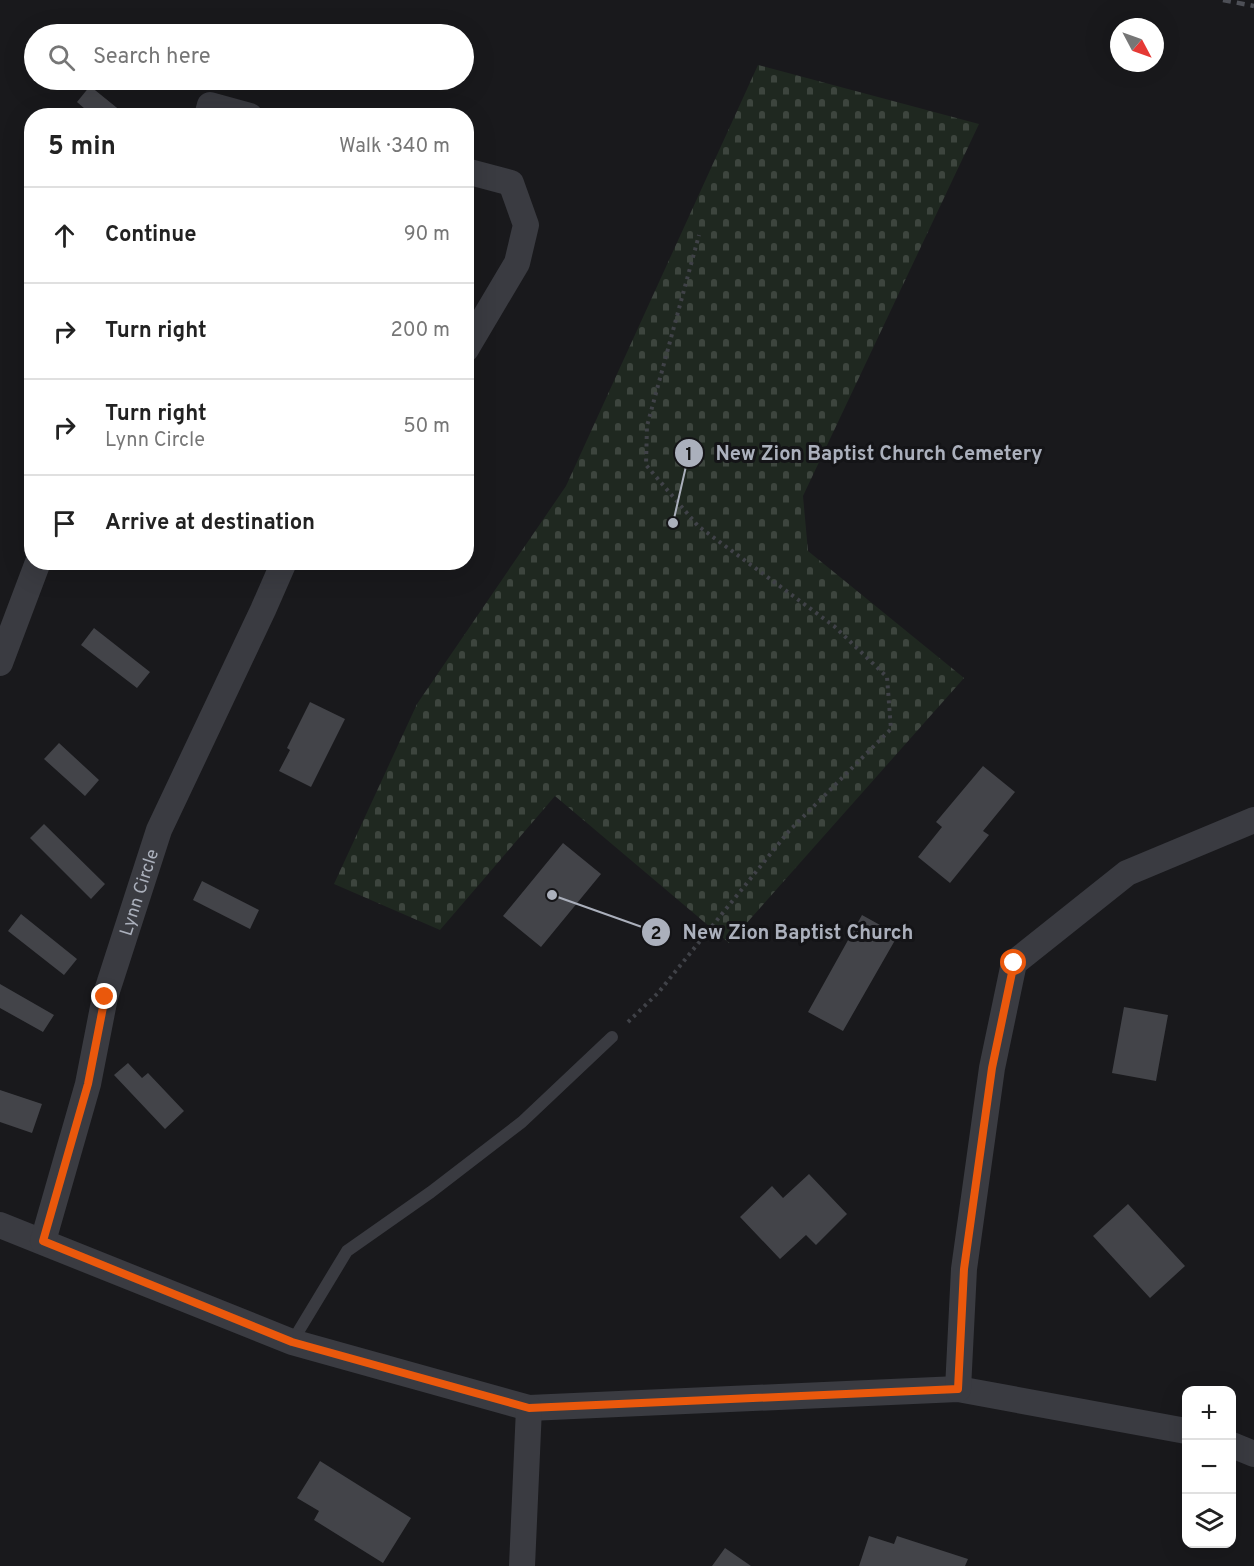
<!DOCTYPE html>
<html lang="en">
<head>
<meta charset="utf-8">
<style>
  body { margin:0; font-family:Overpass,sans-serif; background:#f2f2f2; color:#222 }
  .controls { position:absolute; right:18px; bottom:18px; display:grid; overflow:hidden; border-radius:12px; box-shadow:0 6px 24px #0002 }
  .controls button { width:54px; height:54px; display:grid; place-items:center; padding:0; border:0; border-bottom:2px solid #e0e0e0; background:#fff; color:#222; font:30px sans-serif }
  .compass { position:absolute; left:1110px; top:18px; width:54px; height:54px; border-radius:50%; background:#fff; box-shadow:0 6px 24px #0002; rotate:131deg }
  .stop { position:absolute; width:18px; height:18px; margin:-14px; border:4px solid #ea580c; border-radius:50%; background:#fff }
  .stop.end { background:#ea580c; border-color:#fff; box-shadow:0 2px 6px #0008 }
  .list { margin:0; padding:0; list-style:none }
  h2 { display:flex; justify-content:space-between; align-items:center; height:78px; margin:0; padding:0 24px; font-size:26px }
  h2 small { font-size:20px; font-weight:400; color:#767676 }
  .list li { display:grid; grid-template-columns:39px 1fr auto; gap:18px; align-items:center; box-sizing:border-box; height:96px; padding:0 24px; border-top:2px solid #e0e0e0 }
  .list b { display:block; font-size:22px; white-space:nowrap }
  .list p { margin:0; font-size:20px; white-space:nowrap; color:#767676 }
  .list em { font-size:20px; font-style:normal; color:#767676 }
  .icon { flex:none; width:33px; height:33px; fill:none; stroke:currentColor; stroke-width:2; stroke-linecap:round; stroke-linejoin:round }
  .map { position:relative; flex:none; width:1254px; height:1566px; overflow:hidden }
  .search { position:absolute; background:#fff; box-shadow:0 6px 24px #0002; left:24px; top:24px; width:450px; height:66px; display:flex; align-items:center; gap:15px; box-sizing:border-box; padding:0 21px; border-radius:33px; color:#767676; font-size:22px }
  .panel { position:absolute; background:#fff; box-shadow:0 6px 24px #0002; left:24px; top:108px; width:450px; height:462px; border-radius:24px }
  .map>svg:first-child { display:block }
  .cemetery { fill:url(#cemetery-stones) }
  .building { fill:#434449 }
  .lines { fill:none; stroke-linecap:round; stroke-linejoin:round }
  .path { stroke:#404248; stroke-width:4; stroke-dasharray:3 4.5; stroke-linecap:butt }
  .lane { stroke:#3a3b41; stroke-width:12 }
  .street { stroke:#3a3b41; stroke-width:26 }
  .rail { stroke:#4d4f56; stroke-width:4.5; stroke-dasharray:8 6; stroke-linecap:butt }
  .route { stroke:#ea580c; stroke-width:8 }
  .labels { text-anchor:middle; stroke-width:6; stroke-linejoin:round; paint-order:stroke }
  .street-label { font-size:18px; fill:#abb0bc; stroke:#141417 }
  .leader { fill:none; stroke:#abb0bc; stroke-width:2 }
  .callout-dot { fill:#abb0bc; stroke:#141417; stroke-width:2 }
  .mark-label { font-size:18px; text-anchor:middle; font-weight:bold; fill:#111 }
  .callout-label { font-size:20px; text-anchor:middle; font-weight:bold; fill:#abb0bc; stroke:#141417; stroke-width:6; stroke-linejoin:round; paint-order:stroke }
</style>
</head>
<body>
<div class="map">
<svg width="1254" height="1566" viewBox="0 0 1254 1566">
  <defs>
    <pattern id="cemetery-stones" width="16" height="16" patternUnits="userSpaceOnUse" patternTransform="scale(1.5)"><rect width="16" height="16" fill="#1f2820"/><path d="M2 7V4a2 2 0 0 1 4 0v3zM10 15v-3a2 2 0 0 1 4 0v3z" fill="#3d453e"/></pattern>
  </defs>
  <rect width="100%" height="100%" fill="#19191c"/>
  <!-- cemetery -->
  <path class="cemetery" d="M758,65L979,124L803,496L808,551L964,678L729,943L555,796L440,930L334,884L417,704L566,486Z"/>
  <!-- building -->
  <path class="building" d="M90,86L127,116H93L77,102Z
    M94,628L150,672L137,688L81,645Z
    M310,702L345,719L311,787L279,771L290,750L287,748Z
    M59,743L99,780L85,796L44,759Z
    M983,766L1015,792L983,831L989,835L950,883L918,857L942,827L936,822Z
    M44,824L105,884L91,899L30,838Z
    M563,843L601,874L541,947L503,916Z
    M202,881L259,910L250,929L193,900Z
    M21,914L77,959L64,975L8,931Z
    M862,915L898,935L843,1031L808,1012Z
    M0,984L54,1015L43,1032L0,1008Z
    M1124,1007L1168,1015L1156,1081L1112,1073Z
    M128,1063L142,1078L148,1073L184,1111L165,1129L114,1075Z
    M0,1090L42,1104L32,1133L0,1122Z
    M809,1174L847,1214L816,1245L806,1235L780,1259L740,1217L772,1186L783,1198Z
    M1128,1204L1185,1266L1150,1298L1093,1236Z
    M320,1461L411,1518L383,1563L314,1520L319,1511L297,1498Z
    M869,1536L894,1544L897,1536L968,1559L965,1566H859Z
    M725,1548L751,1566H712Z"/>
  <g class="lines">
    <!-- path -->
    <path class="path" d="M628,1022L658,993L789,831L891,729L887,677L834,626L698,526L646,465L647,426L699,235"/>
    <!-- lane -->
    <path class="lane" d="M292,1342L347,1251L431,1192L522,1122L612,1037"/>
    <!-- street -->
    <g class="street">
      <path d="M207,116L210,105L250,116"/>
      <path d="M466,171L511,183L526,225L517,263L466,349"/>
      <path d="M0,663L38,562"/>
      <path d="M0,1225L292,1342L529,1408L958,1389L1186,1431"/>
      <path id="s1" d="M43,1241L88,1084L105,997L159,830L263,610L284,562"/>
      <path d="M958,1389L964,1269L992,1068L1014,963L1127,873L1254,820"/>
      <path d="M1232,1445L1254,1454"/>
      <path d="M522,1566L529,1408"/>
    </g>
    <!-- rail -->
    <path class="rail" d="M1223,0L1254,6"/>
  </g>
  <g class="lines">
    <!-- route -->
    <path class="route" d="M105,997L88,1084L43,1241L292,1342L529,1408L958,1389L964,1269L992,1068L1014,963"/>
  </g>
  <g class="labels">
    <!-- street labels -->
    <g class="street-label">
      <text dy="6" stroke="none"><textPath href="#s1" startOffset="362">Lynn Circle</textPath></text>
    </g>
  </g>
  <!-- callouts -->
  <path class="leader" d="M673 523L689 453M552 895L656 932"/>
  <g class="callout-dot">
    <circle cx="673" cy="523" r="6"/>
    <circle cx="552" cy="895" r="6"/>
    <circle cx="689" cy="453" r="15"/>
    <circle cx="656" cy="932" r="15"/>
  </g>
  <g class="mark-label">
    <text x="689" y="460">1</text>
    <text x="656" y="939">2</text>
  </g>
  <g class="callout-label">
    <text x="879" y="460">New Zion Baptist Church Cemetery</text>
    <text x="798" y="939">New Zion Baptist Church</text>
  </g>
</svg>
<div class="controls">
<button>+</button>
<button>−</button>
<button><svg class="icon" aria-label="layers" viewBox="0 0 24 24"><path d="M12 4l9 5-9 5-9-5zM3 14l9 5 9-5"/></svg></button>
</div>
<svg class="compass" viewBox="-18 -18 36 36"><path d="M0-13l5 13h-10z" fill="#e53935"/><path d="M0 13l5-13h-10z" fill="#767676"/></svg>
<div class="stop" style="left:1014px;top:963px"></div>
<div class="stop end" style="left:105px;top:997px"></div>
<div class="search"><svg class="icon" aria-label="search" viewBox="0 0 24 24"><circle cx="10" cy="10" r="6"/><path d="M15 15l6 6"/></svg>Search here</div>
<section class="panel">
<h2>5 min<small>Walk · 340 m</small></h2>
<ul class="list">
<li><svg class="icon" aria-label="ahead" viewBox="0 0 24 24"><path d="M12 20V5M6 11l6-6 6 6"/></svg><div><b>Continue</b></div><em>90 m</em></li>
<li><svg class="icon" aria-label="right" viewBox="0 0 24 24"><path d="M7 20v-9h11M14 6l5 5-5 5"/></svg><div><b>Turn right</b></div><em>200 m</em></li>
<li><svg class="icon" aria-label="right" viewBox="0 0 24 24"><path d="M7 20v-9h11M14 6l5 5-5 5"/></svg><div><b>Turn right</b><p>Lynn Circle</p></div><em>50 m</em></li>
<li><svg class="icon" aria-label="arrive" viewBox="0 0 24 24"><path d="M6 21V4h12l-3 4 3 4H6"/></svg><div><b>Arrive at destination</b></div></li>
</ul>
</section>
</div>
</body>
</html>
